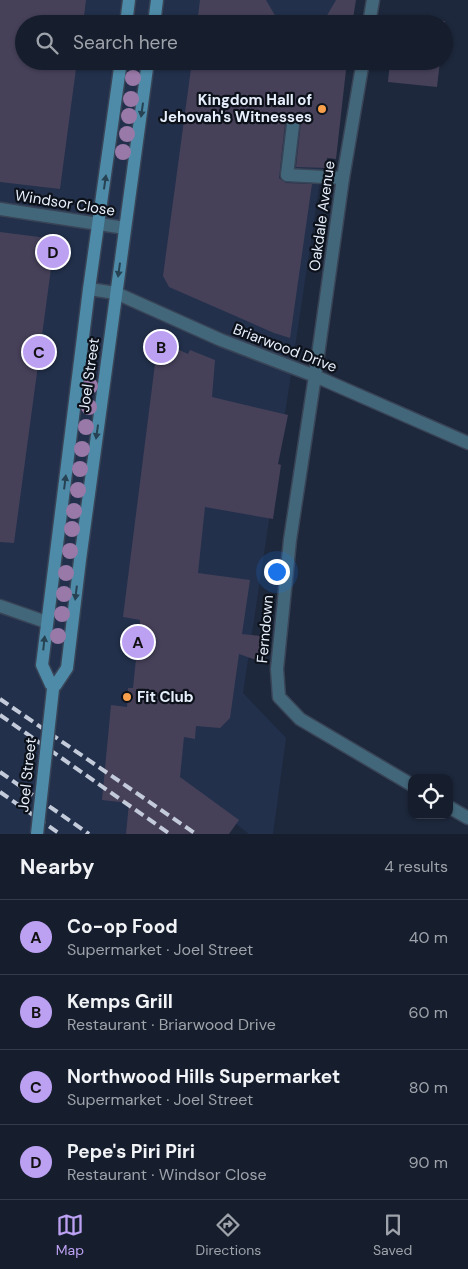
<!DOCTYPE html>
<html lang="en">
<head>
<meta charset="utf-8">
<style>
  body { margin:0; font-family:"DM Sans",sans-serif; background:#1f2735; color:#f1f3f6 }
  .controls { position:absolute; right:15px; bottom:15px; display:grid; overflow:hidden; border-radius:10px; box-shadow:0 1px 4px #0004 }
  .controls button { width:45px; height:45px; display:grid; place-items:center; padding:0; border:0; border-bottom:1px solid #353c49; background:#161e2d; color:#f1f3f6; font:25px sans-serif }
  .you { position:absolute; left:276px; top:571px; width:18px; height:18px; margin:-12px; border:4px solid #fff; border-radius:50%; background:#1a73e8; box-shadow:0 0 0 8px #1a73e833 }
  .badge { display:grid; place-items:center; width:32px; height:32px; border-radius:50%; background:#bca0f2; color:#111; font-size:16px; font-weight:700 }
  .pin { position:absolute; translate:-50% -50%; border:2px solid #fff; box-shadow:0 1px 5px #0006 }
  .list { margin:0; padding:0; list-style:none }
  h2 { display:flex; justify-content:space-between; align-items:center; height:65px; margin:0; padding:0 20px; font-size:21px }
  h2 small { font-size:16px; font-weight:400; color:#9ea2aa }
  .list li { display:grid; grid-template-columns:32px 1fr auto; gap:15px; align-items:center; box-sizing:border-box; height:75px; padding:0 20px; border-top:1px solid #353c49 }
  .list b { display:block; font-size:19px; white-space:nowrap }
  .list p { margin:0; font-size:16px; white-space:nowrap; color:#9ea2aa }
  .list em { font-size:16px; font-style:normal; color:#9ea2aa }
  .icon { flex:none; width:28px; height:28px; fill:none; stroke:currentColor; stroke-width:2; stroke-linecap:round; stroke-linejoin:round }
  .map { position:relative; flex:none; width:468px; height:834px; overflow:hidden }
  .search { position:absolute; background:#161e2d; box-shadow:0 1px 4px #0004; left:15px; right:15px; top:15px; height:55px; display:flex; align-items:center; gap:12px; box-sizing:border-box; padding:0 18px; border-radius:28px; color:#9ea2aa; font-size:19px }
  .sheet { height:365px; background:#161e2d }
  nav { display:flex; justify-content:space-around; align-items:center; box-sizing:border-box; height:70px; border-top:1px solid #353c49; background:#161e2d; font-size:14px; color:#9ea2aa }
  nav a { display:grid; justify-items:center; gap:2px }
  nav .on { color:#bca0f2 }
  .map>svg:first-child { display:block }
  .built { fill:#22304b }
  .building { fill:#464159 }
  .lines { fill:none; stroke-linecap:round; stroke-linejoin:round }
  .lane-casing { stroke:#394457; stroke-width:15 }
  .street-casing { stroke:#394457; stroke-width:15 }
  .secondary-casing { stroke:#394457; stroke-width:15 }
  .lane { stroke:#43677a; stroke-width:12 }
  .street { stroke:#43677a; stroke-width:12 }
  .secondary { stroke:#4e8ba8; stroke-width:12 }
  .rail { stroke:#c3cbda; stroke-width:4; stroke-dasharray:10 5; stroke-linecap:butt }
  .secondary-bridge-casing { stroke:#394457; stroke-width:15; stroke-linecap:butt }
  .secondary-bridge { stroke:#4e8ba8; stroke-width:12 }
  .tree { fill:#9979a7 }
  .oneway { fill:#264253 }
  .poi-dot { fill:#f8a04b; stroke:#0c111a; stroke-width:2 }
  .labels { text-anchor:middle; stroke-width:4.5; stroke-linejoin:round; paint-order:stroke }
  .poi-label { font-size:15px; font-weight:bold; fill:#e7effd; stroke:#0c111a; text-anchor:end }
  .street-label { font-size:15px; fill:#e7effd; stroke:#0c111a }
</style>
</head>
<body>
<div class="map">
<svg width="468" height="834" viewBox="0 0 468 834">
  <rect width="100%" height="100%" fill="#1d283c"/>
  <!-- built -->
  <path class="built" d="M0,0H347L343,24H24V61H338L243,693L286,738L273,834H249L161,765L143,834H0Z"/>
  <!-- building -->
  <path class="building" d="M0,0H86L83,24H24V61H77L60,189L0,182Z
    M200,0H266L280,24H197Z
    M336,0H356L352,24H322Z
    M408,17L445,21L444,24H407Z
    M192,61H347L336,159L327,158L326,168L296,167L301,122L298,119L293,117L287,120L285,124L279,178L286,183L312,184L290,338L274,333L169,287L163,276Z
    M390,61H440L437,87L388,82Z
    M0,232L55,239L14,543L0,542Z
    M158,340L188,354L190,350L215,360L212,397L288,415L278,464L281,465L273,519L205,507L198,573L250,580L242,634L261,636L259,661L239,654L230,718L220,728L196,726L195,739L184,737L180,777L239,820L229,834H126L129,803L102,800L111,705L127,707L128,688H133L140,620L123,617Z"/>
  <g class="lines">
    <!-- lane casing -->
    <g class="lane-casing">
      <path id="lane" d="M293,125L287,175L343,178
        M0,606L46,622"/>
    </g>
    <!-- street casing -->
    <g class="street-casing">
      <path id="street" d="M369,24L373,0
        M363,61L343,178L315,376L290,540L277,669L279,697L300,719L412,785
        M0,209L125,228
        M89,289L116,293L221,340L315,376L468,443
        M449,807L468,818"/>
    </g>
    <!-- secondary casing -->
    <g class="secondary-casing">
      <path id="secondary" d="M126,24L129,0
        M154,24L157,0
        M53,689L67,668L80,560L148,61
        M53,689L42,665L89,289L121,61"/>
    </g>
    <!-- lane -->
    <use href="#lane" class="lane"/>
    <!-- street -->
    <use href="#street" class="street"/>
    <!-- secondary -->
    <use href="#secondary" class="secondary"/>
    <!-- rail -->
    <path class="rail" d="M0,699L196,834
      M0,715L170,834
      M0,772L89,834
      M0,792L60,834"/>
    <!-- secondary-bridge casing -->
    <g class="secondary-bridge-casing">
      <path id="secondary-bridge" d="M37,834L53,689"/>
    </g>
    <!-- secondary-bridge -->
    <use href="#secondary-bridge" class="secondary-bridge"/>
  </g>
  <!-- trees -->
  <g class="tree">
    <circle cx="133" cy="78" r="8"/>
    <circle cx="131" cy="99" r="8"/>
    <circle cx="129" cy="116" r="8"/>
    <circle cx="127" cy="134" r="8"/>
    <circle cx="123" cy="152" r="8"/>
    <circle cx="90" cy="386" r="8"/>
    <circle cx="89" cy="407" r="8"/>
    <circle cx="86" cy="427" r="8"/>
    <circle cx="82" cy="449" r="8"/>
    <circle cx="80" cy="469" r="8"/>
    <circle cx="78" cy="490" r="8"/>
    <circle cx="74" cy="511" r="8"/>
    <circle cx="72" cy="529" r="8"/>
    <circle cx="70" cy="551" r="8"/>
    <circle cx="66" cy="573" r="8"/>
    <circle cx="64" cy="594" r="8"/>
    <circle cx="62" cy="614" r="8"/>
    <circle cx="58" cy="636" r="8"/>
  </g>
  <!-- one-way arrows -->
  <defs><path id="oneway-solid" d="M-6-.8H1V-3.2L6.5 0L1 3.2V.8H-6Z" transform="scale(1.25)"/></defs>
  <g class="oneway">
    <use href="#oneway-solid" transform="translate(142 110) rotate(98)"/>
    <use href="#oneway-solid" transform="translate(105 182) rotate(-82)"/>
    <use href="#oneway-solid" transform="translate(119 270) rotate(98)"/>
    <use href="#oneway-solid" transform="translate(97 432) rotate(98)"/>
    <use href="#oneway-solid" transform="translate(65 482) rotate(-83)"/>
    <use href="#oneway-solid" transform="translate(76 593) rotate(97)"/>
    <use href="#oneway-solid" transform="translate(44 643) rotate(-84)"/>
  </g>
  <!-- markers -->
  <g class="poi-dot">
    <circle cx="322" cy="109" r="5"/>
    <circle cx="127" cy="697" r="5"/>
  </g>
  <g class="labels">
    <!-- poi labels -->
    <g class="poi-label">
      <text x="312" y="105">Kingdom Hall of<tspan x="312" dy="17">Jehovah's Witnesses</tspan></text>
      <text x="137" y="702" text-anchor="start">Fit Club</text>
    </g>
    <!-- street labels -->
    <g class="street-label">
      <text transform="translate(65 203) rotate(9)" y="5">Windsor Close</text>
      <text transform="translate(322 216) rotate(-82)" y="5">Oakdale Avenue</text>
      <text transform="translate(285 348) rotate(21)" y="5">Briarwood Drive</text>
      <text transform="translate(89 375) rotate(-82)" y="5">Joel Street</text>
      <text transform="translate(265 629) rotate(-85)" y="5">Ferndown</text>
      <text transform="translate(27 775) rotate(-84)" y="5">Joel Street</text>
    </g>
  </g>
</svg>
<div class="controls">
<button><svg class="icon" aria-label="locate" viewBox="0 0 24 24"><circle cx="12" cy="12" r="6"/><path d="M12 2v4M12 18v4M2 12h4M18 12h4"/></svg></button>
</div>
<div class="you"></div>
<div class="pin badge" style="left:138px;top:642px">A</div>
<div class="pin badge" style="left:161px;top:347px">B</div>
<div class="pin badge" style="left:39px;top:352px">C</div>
<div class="pin badge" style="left:53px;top:252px">D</div>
<div class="search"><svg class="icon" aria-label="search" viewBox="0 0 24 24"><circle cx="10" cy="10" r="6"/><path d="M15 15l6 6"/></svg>Search here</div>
</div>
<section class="sheet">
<h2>Nearby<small>4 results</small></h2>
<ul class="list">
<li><span class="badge">A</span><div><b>Co-op Food</b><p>Supermarket · Joel Street</p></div><em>40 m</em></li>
<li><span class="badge">B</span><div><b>Kemps Grill</b><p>Restaurant · Briarwood Drive</p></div><em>60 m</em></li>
<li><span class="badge">C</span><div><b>Northwood Hills Supermarket</b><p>Supermarket · Joel Street</p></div><em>80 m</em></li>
<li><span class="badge">D</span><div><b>Pepe's Piri Piri</b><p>Restaurant · Windsor Close</p></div><em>90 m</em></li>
</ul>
</section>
<nav>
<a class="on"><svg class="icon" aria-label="map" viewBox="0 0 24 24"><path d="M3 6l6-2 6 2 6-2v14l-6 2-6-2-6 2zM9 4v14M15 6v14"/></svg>Map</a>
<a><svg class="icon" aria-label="directions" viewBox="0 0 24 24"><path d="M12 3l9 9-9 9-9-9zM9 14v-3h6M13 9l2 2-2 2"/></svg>Directions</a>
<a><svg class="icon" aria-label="saved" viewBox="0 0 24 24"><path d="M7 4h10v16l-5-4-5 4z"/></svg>Saved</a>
</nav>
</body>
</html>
